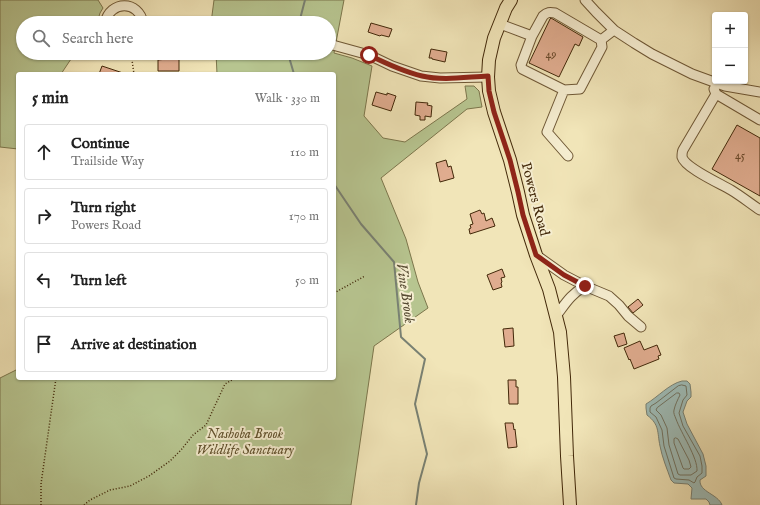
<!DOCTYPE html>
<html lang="en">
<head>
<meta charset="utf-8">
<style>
  body { margin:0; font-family:"IM FELL English",serif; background:#f2f2f2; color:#222 }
  .controls { position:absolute; right:12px; top:12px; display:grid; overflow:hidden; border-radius:4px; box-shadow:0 1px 3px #0004 }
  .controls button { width:36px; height:36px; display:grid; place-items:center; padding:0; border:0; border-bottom:1px solid #e0e0e0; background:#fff; color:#222; font:20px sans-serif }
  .stop { position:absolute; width:12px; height:12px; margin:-9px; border:3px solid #8f2418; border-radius:50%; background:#fff }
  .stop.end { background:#8f2418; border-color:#fff; box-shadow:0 1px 4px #0008 }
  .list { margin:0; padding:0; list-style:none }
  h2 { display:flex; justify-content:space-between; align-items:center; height:52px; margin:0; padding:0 16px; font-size:17px }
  h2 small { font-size:13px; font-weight:400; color:#767676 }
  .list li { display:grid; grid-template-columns:26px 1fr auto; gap:12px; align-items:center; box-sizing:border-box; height:56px; margin:0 8px 8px; padding:0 8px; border:1px solid #e0e0e0; border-radius:4px }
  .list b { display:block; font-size:15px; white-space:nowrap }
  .list p { margin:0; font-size:13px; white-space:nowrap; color:#767676 }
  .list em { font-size:13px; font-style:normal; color:#767676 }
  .icon { flex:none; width:22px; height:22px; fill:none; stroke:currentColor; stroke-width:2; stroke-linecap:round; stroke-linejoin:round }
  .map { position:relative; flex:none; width:760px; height:505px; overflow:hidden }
  .search { position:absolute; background:#fff; box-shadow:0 1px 3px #0004; left:16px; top:16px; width:320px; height:44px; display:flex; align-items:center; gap:10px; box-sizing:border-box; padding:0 14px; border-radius:22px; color:#767676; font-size:15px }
  .panel { position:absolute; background:#fff; box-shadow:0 1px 3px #0004; left:16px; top:72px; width:320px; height:308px; border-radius:4px }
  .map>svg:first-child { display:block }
  .green { fill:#b7c590; stroke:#7c764c }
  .water { fill:#9ebdb9; stroke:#798173 }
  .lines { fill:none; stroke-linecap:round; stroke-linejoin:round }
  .shore { stroke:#707261; stroke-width:1 }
  .stream { stroke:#798173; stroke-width:2 }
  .building { fill:#e0ac8f; stroke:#422809 }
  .minor-casing { stroke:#6e5735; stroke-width:11 }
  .major-casing { stroke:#422809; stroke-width:14 }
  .path { stroke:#422809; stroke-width:1.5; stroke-dasharray:1 2; stroke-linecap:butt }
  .minor { stroke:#f6eed1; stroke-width:9 }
  .major { stroke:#f1e5b8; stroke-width:12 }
  .route { stroke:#8f2418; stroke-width:5 }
  .labels { text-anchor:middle; stroke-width:4; stroke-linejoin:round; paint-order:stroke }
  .number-label { font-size:12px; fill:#6a492a }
  .street-label { font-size:14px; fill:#422809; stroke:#f6eed1 }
  .park-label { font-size:14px; font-style:italic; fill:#5f4f2b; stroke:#f6eed1 }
  .water-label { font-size:15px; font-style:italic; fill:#594d35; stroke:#f6eed1 }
</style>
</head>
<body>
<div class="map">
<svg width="760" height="505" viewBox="0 0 760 505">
  <rect width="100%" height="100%" fill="#f1e5b8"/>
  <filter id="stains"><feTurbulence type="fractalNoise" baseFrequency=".005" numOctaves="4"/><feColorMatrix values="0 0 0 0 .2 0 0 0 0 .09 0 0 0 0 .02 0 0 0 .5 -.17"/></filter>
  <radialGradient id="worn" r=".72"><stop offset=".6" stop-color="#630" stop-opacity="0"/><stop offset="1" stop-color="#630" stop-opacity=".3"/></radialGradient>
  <!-- green -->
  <path class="green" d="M0,0H98L103,8L100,13L97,23H23V53H75L61,74H18V149L0,147Z
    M214,0H344L334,53L352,58L372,66L364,116L383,138L405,142L467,99L465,86H474L479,91L482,107L467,109L381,178L406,239L418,282L428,308L374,346L351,505H0V378L18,369V378H334V74H217L216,53H329V23H211Z"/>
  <!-- water -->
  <path class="water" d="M682,381H687L690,384L691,392V397L687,401L683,412L687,424L703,454L706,466V476L700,480C699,492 718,494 722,505H710L709,502L706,499H691L692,488L688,484L674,483L671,480C667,469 662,457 660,446C657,432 660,425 647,415L646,408V404C658,397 669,384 682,381Z"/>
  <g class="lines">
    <!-- shore -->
    <path class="shore" d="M682,385L686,386L687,395L683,400L679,413L683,426L700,456L702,466V473L697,477L695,482L694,483L689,480L676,479L674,478L664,446L662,430L656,417L650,412V408L651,406L656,403L678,386Z
      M677,393H679L680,395C678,399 675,405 674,410C673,413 675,416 676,419C681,433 698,458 697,471L691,475H680L678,474L669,445L667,428L661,415L656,410L657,408Z
      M676,438L678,439L689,460L691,467L689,469H684L683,468L674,443V439Z"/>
    <!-- stream -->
    <path class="stream" d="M299,23L305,0
      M290,53L289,57L294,74
      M334,184L361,224L394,262L401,337L425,359L415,404L427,454L419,483L416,505"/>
  </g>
  <!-- building -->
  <path class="building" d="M551,18L583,37L579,46L575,44L559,77L529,63L550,19Z
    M371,23L392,29L389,37L381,35L380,36L368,32Z
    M431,49L447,52L445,62L432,59V58H429Z
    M167,57H179V71H158V60L167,59Z
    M102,66L123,73V74H99Z
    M376,92L387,95V93L396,96L391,111L372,105Z
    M416,102L428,103L427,105L432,106L431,117L425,116V120H420V116L415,115Z
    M737,125L760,138V196L712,169Z
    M446,160L448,167L451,166L454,178L440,182L436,163Z
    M480,210L482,214L484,213L486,221L492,218L495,226L470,234L469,229L471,228L470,225L473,224L470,214Z
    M502,269L505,277L501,278L502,282L501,283L502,287L493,290L487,275Z
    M638,299L643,305L633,313L628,307Z
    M513,328L514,346L505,347L503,329Z
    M624,333L627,344L618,347L614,336Z
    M640,341L644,350L657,345L661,355L658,356L659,359L634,369L630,359L629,360L624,348Z
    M508,380H516V387H518V404H509Z
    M505,423H513L514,430L515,429L517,447L508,448Z"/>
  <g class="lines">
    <!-- minor casing -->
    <g class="minor-casing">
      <path id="minor" d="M585,0L596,12L614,30L634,43L652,54L692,74L725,86L760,92
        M105,23C110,0 139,0 143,23
        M500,24L532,36L521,65L522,69L564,90L547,132L568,156
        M532,36L543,16C547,12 550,12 555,13L601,40L614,30
        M329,44L369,55L392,66L421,76L440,78L488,77
        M714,89L716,94L760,120
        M564,90L580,89L602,47L601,40
        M716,94L683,150C682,152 682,155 682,157C685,168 721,184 731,190C741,196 751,204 760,210
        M536,255L564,275L585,286C570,295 566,303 556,316
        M585,286L609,296L619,305L628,316L641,327"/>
    </g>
    <!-- major casing -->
    <g class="major-casing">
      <path id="major" d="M511,0L506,8L494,38L489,60L488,77L489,91L494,112L510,160L518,192L523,215L536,255L549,289L560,332L564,377L567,456L570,505"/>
    </g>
    <!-- path -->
    <path class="path" d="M131,53L134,74
      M334,293L365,276
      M41,505V484L56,378
      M84,505L90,500L110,490L130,486L149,476L170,461L181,450L193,435L206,425L225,384L235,378"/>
    <!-- minor -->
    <use href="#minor" class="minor"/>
    <!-- major -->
    <use href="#major" class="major"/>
  </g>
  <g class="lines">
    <!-- route -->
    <path class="route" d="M369,55C385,63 405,72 422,76C443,81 466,77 488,76L489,91L494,112L510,160L518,192L523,215L536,255L564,275L585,286"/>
  </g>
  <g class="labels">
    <!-- number labels -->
    <g class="number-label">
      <text x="551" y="58">49</text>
      <text x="740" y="159">45</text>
    </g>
    <!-- street labels -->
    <g class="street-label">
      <text transform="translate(536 199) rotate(75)" y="5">Powers Road</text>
    </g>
    <!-- park labels -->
    <g class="park-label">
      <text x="245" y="438">Nashoba Brook<tspan x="245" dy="16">Wildlife Sanctuary</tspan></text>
    </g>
    <!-- water labels -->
    <g class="water-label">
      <text transform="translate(406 293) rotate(82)" y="5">Vine Brook</text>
    </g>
  </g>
  <rect width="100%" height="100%" filter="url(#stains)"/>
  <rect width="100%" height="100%" fill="url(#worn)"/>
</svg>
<div class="controls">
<button>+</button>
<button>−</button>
</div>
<div class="stop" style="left:369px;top:55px"></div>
<div class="stop end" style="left:585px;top:286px"></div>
<div class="search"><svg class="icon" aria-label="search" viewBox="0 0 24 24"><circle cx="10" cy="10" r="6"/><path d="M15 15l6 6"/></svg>Search here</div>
<section class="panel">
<h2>5 min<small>Walk · 330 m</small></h2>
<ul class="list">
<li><svg class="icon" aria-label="ahead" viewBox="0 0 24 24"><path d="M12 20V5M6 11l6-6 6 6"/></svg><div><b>Continue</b><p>Trailside Way</p></div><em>110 m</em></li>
<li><svg class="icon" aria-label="right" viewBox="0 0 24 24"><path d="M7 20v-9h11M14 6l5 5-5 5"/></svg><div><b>Turn right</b><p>Powers Road</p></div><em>170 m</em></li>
<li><svg class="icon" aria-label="left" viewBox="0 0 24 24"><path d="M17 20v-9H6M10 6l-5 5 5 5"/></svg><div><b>Turn left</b></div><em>50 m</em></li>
<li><svg class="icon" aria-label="arrive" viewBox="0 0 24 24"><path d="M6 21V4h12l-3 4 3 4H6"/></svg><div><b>Arrive at destination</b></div></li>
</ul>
</section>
</div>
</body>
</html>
